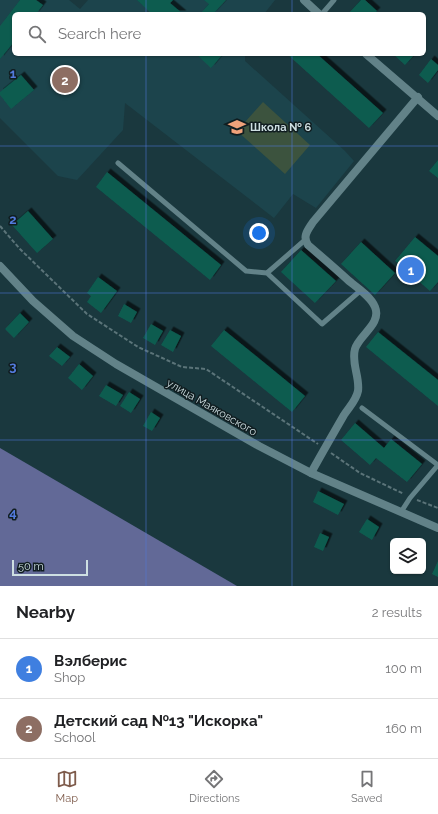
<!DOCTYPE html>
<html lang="en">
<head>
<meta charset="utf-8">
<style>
  body { margin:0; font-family:Raleway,sans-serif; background:#f6f6f6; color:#202124 }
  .controls { position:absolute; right:12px; bottom:12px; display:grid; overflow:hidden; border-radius:6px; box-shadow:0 1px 3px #0004 }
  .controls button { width:36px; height:36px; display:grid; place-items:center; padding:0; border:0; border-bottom:1px solid #e0e0e0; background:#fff; color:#202124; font:20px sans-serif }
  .scale { position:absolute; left:12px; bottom:10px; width:76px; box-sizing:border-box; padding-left:4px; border:2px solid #cedfe2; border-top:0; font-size:11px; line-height:14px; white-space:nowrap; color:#cedfe2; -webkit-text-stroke:3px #101d20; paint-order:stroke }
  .you { position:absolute; left:259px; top:233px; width:14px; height:14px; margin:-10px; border:3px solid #fff; border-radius:50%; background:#1a73e8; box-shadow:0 0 0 6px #1a73e833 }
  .badge { display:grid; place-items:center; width:26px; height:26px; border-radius:50%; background:#7e5b4b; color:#fff; font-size:13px; font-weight:700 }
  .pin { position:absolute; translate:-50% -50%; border:2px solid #fff; box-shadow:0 1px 4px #0006 }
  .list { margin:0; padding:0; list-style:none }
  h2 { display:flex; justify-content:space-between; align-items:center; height:52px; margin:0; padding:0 16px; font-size:17px }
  h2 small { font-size:13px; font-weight:400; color:#757577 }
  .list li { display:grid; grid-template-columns:26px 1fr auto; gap:12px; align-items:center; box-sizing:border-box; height:60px; padding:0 16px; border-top:1px solid #e0e0e0 }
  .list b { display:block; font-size:15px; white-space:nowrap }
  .list p { margin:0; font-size:13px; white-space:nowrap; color:#757577 }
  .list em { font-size:13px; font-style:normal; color:#757577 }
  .icon { flex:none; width:22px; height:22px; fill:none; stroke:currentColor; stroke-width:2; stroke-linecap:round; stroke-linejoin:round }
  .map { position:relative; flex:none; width:438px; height:586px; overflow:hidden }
  .search { position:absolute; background:#fff; box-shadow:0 1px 3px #0004; left:12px; right:12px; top:12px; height:44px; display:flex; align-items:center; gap:10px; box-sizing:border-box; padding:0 14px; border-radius:6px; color:#757577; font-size:15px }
  .sheet { height:172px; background:#fff }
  nav { display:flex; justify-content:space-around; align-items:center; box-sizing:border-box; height:56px; border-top:1px solid #e0e0e0; background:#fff; font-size:11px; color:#757577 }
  nav a { display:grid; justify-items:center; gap:2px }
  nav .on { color:#7e5b4b }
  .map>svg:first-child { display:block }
  .built { fill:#1c444c }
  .green { fill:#3c533e }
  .water { fill:#626997 }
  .building { fill:#0d5b4f; filter:url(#shadow) }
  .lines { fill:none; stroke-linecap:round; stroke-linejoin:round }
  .path { stroke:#5b7479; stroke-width:2; stroke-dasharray:4 2; stroke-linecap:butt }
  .service { stroke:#628288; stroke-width:5 }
  .minor { stroke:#628288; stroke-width:8 }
  .tertiary { stroke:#628288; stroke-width:8 }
  .grid { fill:none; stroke:#527adb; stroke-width:1; stroke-opacity:0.55 }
  .labels { text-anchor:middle; stroke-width:3; stroke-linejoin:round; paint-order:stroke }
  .poi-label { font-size:11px; font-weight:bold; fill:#cedfe2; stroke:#101d20; text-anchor:start }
  .street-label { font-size:11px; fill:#cedfe2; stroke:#101d20 }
  .grid-label { font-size:13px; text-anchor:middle; font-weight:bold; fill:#527adb; stroke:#101d20; stroke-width:3; stroke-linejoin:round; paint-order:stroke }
</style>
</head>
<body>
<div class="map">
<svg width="438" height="586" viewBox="0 0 438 586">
  <defs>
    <filter id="shadow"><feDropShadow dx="3.5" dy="-3.5" stdDeviation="0" flood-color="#0009"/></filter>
  </defs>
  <rect width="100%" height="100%" fill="#1a383e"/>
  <!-- built -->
  <path class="built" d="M0,0H69L80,9L88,0H275L264,14H14V54H245V61L345,151L354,161L316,208L293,194L274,218L125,103L123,130L77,180L58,176L0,118Z"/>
  <!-- green -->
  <path class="green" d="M263,102L310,145L285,174L237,131Z"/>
  <!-- water -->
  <path class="water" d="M0,448L237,586H0Z"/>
  <!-- building -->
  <path class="building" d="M20,0H36L43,5L36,14H14V42L0,59V26Z
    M137,0H173L170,3L183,14H152Z
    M204,0H226L213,14H200L209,4Z
    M361,0H365L377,11L374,14H348Z
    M196,54H223L211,68Z
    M287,54H317L383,113L369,128Z
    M393,54H415L405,65Z
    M431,59L438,65V70L428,83L419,75Z
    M21,75L34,90L11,109L0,95V92Z
    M438,160V178L429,171Z
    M107,172L221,265L210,280L96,187Z
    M28,211L53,239L37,253L12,225Z
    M415,237L438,256V282L430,291L395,261Z
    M361,242L395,273L375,295L341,264Z
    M301,250L336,281L315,303L281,272Z
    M98,277L117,291L101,313L87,302L91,296L87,293Z
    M124,304L137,312L131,323L118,316Z
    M20,313L29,322L14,338L5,329Z
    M151,324L163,331L155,345L143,338Z
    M170,330L181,336L173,352L161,345Z
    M224,330L305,396L292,412L211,346Z
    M378,332L438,380V406L366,347Z
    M57,347L70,357L62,366L49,356Z
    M79,364L93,376L82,390L68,378Z
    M106,385L123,395L116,406L99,396Z
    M129,392L140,399L131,413L120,406Z
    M151,412L160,418L152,431L143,426Z
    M355,423L384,448L391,439L422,464L407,482L376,458L370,465L341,440Z
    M318,491L344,504L338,515L313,502Z
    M367,519L379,527L372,540L359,532Z
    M320,533L329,537L323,551L314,547Z
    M438,561V577L432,574Z"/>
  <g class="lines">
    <!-- path -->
    <path class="path" d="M0,226L20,249L87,314L138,347L182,367L206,369L318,444
      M331,453L360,473L404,494
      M417,500L438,508"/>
    <!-- service -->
    <path class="service" d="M322,14L334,0
      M118,163L246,271L267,273
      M305,240L267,273L322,324L360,291
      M362,408L438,465
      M401,512L410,498L438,465"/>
    <!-- minor -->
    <path class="minor" d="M304,0L319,14
      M366,54L438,116
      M311,473C322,453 333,434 344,415C349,407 356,401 358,391C360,377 351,363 355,349C359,335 382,324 375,307C371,297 358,288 349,281C336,269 322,257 308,245C302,236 308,230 313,222L418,97"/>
    <!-- tertiary -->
    <path class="tertiary" d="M0,266L33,301L73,336L116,364L259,446L311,473L438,528"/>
  </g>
  <!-- grid -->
  <path class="grid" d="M146,0V14M292,0V14M146,54V586M292,54V586M0,146H438M0,293H438M0,440H438"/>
  <!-- icons -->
  <defs>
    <g id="school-bare" transform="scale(1.38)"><path d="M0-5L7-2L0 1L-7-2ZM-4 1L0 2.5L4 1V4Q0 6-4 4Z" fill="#f0a27a" stroke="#101d20" stroke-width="2.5" paint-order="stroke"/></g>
  </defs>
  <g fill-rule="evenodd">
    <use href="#school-bare" x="237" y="127"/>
  </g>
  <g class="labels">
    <!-- poi labels -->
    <g class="poi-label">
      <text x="250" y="131">Школа № 6</text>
    </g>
    <!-- street labels -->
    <g class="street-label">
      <text transform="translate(212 407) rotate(30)" y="4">улица Маяковского</text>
    </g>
  </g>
  <g class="grid-label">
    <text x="13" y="78">1</text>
    <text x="13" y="224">2</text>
    <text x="13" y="371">3</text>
    <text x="13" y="517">4</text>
  </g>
</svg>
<div class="controls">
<button><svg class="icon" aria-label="layers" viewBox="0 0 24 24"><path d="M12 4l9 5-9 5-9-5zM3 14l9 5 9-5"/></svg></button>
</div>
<div class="scale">50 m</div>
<div class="you"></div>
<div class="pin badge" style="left:411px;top:270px;background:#3f7fe0">1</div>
<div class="pin badge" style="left:65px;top:80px;background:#8d6e63">2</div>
<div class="search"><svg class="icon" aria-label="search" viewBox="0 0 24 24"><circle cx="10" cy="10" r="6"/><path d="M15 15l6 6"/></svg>Search here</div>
</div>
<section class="sheet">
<h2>Nearby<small>2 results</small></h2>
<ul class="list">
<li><span class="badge" style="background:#3f7fe0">1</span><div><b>Вэлберис</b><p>Shop</p></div><em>100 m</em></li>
<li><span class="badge" style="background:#8d6e63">2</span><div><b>Детский сад №13 &quot;Искорка&quot;</b><p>School</p></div><em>160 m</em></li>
</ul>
</section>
<nav>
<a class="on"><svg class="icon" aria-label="map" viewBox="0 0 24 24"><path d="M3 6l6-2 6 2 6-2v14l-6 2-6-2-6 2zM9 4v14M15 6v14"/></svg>Map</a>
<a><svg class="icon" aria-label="directions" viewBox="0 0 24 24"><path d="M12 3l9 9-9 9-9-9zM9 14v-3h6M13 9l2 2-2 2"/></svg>Directions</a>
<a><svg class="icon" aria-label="saved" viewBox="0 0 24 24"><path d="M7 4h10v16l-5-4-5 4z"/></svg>Saved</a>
</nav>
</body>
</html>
